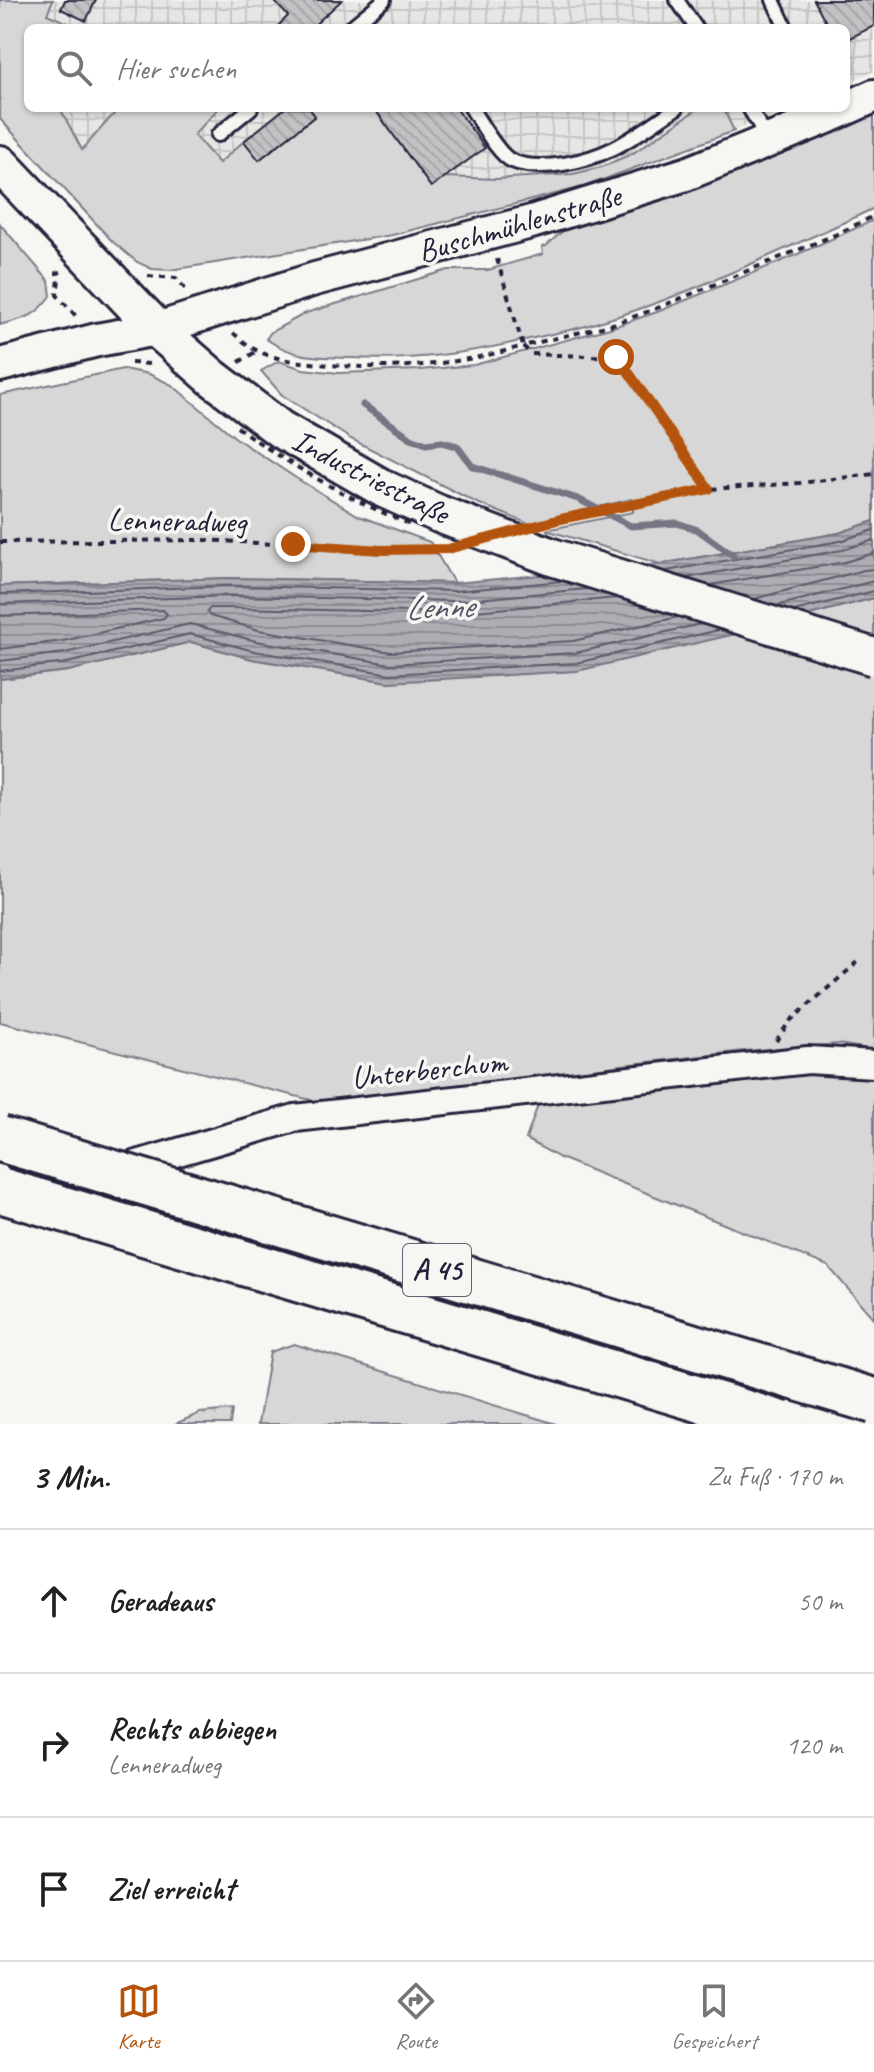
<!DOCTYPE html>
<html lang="de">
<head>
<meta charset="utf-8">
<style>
  body { margin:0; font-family:Caveat,sans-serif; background:#f6f6f6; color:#202124 }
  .stop { position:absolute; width:24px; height:24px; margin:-18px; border:6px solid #b45309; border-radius:50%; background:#fff }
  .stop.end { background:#b45309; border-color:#fff; box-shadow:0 2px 8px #0008 }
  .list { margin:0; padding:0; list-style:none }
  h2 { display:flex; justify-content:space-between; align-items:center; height:104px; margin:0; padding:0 32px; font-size:34px }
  h2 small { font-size:26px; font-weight:400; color:#757577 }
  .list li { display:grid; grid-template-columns:52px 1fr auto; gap:24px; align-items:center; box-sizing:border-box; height:144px; padding:0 32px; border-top:2px solid #e0e0e0 }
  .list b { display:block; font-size:30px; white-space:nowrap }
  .list p { margin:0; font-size:26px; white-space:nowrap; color:#757577 }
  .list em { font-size:26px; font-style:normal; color:#757577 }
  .icon { flex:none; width:44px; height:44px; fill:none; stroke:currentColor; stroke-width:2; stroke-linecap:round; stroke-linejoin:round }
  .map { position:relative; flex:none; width:874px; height:1424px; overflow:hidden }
  .search { position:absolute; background:#fff; box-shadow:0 2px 6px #0004; left:24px; right:24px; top:24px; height:88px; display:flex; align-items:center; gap:20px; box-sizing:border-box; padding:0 28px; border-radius:12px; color:#757577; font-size:30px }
  .sheet { height:536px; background:#fff }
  nav { display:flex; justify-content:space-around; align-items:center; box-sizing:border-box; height:112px; border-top:2px solid #e0e0e0; background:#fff; font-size:22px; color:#757577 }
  nav a { display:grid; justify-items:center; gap:4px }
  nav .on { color:#b45309 }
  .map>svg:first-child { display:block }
  .industrial { fill:url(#industrial-grid) }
  .green { fill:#d7d7d7; stroke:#7c7c89; stroke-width:2 }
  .forest { fill:url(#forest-crowns); stroke:#7c7c89; stroke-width:2 }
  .water { fill:url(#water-rules); stroke:#757583; stroke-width:2 }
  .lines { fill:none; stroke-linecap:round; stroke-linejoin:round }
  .shore { stroke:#5a5a6b; stroke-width:2 }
  .stream { stroke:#757583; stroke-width:7 }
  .building { fill:url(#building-back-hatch); stroke:#22223b; stroke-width:2 }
  .service-casing { stroke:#22223b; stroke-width:18 }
  .minor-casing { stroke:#22223b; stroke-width:32 }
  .tertiary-casing { stroke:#22223b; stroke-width:38 }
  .secondary-casing { stroke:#22223b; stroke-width:42 }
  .path { stroke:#22223b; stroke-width:4; stroke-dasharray:6 6; stroke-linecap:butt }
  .service { stroke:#f6f6f2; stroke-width:12 }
  .minor { stroke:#f6f6f2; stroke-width:26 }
  .tertiary { stroke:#f6f6f2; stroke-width:32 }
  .secondary { stroke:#f6f6f2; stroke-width:36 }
  .secondary-bridge-casing { stroke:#22223b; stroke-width:42; stroke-linecap:butt }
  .motorway-bridge-casing { stroke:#22223b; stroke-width:50; stroke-linecap:butt }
  .path-bridge { stroke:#22223b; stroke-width:4; stroke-dasharray:6 6; stroke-linecap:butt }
  .secondary-bridge { stroke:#f6f6f2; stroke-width:36 }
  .motorway-bridge { stroke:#f6f6f2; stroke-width:44 }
  .route { stroke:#b45309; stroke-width:10 }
  .labels { text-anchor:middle; stroke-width:7; stroke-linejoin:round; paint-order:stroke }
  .shield { fill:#f6f6f2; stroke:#626272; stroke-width:2 }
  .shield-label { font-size:30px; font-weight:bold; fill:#22223b }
  .street-label { font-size:32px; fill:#22223b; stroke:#f6f6f2 }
  .water-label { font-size:34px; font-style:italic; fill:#535365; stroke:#f6f6f2 }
</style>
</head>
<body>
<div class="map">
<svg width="874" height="1424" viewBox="0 0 874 1424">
  <defs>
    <pattern id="industrial-grid" width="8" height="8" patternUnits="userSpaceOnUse" patternTransform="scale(2)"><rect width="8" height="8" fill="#e6e6e4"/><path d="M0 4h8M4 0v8" fill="none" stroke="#c5c5c4"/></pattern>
    <pattern id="forest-crowns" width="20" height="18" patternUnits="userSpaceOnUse" patternTransform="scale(2)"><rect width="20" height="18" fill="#d7d7d7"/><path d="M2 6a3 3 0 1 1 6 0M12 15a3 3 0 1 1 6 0" fill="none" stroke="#b8b8b9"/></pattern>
    <pattern id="water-rules" width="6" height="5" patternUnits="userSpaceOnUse" patternTransform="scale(2)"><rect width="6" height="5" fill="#adadb3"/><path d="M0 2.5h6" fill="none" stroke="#8c8c93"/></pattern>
    <pattern id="building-back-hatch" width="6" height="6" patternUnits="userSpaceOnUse" patternTransform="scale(2)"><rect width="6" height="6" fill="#c2c2c4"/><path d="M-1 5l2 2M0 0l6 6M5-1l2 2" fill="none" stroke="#a6a6a9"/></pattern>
  </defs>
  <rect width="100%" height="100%" fill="#f6f6f2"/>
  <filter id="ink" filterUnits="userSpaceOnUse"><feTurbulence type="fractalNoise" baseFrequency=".0125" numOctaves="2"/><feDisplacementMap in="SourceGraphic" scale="16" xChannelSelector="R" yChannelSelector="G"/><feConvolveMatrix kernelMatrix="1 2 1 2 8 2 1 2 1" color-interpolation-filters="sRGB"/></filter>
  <g filter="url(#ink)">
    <!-- industrial -->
    <path class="industrial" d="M0,0H874V71L846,84V28H28V108H791L734,131L583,187L392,235L204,266L170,270L152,269L137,262L113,242L0,119Z"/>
    <!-- green -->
    <path class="green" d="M0,0H53L47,14L70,24L68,28H28V108H60L82,150L119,108H219L194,135L219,163L244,141L259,159L315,116L309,108H374L431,187L445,177L497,179L573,174L602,167L633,153L699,108H723L734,131L583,187L392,235L170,270L152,269L137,262L113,242L0,119Z
      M874,111V208C840,225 804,240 769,256C713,281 657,305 599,322C578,329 555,333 534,338C475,352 414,362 353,358C318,357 296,359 266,339L271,332L306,313L448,270H488L543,254L542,247L546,246L566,228L661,198Z
      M874,220V521L839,533L660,564L546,530L633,512L632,499L529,524L475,502L351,439L282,395L261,371L279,361L303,369L339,373L420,370L474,365L610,328L657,312L789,258Z
      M0,224L49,281L51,296C35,318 25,318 0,325Z
      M123,369L149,374L172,385L237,439L296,478L359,516L430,542L454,583L229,578L0,586V395Z
      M874,598V1050L839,1044L744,1051L615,1066L335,1106L0,1022V679L68,671L191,642L252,659L389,682L744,632Z
      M822,1072L874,1078V1319L828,1266L560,1158L526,1139L539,1102Z
      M294,1344L556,1424H258L270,1352Z"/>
    <!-- forest -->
    <path class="forest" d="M232,1410L230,1424H175L200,1413Z"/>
    <!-- water -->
    <path class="water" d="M874,521V598L744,632L577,671L389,682L252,659L191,642L68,671L0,679V586L229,578L454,583L660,564L839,533Z"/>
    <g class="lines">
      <!-- shore -->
      <path class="shore" d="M666,571L840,541L874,530
        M686,578L842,550L874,540
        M710,585L845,562L874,553
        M0,594L229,586L455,591L562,581
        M617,598L455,613L230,608H210L207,612L210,616L259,630L391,652L573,641L678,617
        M754,599L864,570L874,569
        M0,604L229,596L455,601L587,589
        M776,606L874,581
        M794,611L874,591
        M0,616L163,610L167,614L164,618L63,641L0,649
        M0,661L65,653L190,624L256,641L390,664L575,653L701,624
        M0,671L67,663L190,634L254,651L390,674L576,663L719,630"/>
      <!-- stream -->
      <path class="stream" d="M363,405L411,438L426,444L442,442L457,446L472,466L578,499L631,526L677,523L698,530L734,556"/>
    </g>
    <!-- building -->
    <path class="building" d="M65,0H96L86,21L61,9Z
      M273,0H342L311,28H280L279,25L288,16Z
      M814,0H874V26L846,40V28H829Z
      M285,108H309L315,116L259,160L244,141Z
      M374,108H456L485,148L431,187Z"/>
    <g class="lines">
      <!-- service casing -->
      <g class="service-casing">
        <path id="service" d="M677,0L696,28
          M773,0L786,28
          M350,28L384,0
          M471,108C480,121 498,155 512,161C541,173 588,161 614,148C636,137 656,121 677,108
          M749,108L768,139
          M218,135L251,108"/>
      </g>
      <!-- minor casing -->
      <g class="minor-casing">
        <path id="minor" d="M27,1191L48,1190L295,1118L808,1060L874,1064"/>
      </g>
      <!-- tertiary casing -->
      <g class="tertiary-casing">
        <path id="tertiary" d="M0,365L97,340L157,329L315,279L531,222L686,174L827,117L874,96"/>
      </g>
      <!-- secondary casing -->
      <g class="secondary-casing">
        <path id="secondary" d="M0,164L157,329L213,378L280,429L384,489L439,514"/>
      </g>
      <!-- path -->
      <path class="path" d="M497,259L523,346L610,325L655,309L837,234L874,216
        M61,272L57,273L59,279L57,295L76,316
        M148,276L176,278L188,292
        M233,333C241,339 249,347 258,351C274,359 293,361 311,363C381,372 456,366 523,346L531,354L616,357L623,364L709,489
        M239,362L257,351
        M131,363L151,364
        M547,523L709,489L800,483L874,474
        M0,542L204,540L381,550L445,549
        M776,1041L790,1021L858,962"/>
      <!-- service -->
      <use href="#service" class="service"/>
      <!-- minor -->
      <use href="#minor" class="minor"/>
      <!-- tertiary -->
      <use href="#tertiary" class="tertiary"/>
      <!-- secondary -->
      <use href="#secondary" class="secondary"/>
      <!-- secondary-bridge casing -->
      <g class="secondary-bridge-casing">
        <path id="secondary-bridge" d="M439,514L552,557L874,657"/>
      </g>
      <!-- motorway-bridge casing -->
      <g class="motorway-bridge-casing">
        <path id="motorway-bridge" d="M0,1139L874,1401
          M0,1190L782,1424"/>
      </g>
      <!-- path-bridge -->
      <path class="path-bridge" d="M237,427C291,466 350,500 412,525"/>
      <!-- secondary-bridge -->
      <use href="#secondary-bridge" class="secondary-bridge"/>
      <!-- motorway-bridge -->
      <use href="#motorway-bridge" class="motorway-bridge"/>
    </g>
  </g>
  <g class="lines" filter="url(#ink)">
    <!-- route -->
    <path class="route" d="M293,544L381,550L448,549L561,519L709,489L623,364L616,357"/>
  </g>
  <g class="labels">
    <!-- shield labels -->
    <rect class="shield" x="403" y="1244" width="68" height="52" rx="6"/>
    <g class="shield-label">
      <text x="437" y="1280">A 45</text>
    </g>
    <!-- street labels -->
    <g class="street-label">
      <text transform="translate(519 223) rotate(-16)" y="11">Buschmühlenstraße</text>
      <text transform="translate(371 476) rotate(27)" y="11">Industriestraße</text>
      <text transform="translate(177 520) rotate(1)" y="11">Lenneradweg</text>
      <text transform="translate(429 1069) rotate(-6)" y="11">Unterberchum</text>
    </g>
    <!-- water labels -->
    <g class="water-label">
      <text transform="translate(439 606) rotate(-2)" y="12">Lenne</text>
    </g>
  </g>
</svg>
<div class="stop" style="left:616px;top:357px"></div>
<div class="stop end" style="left:293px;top:544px"></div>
<div class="search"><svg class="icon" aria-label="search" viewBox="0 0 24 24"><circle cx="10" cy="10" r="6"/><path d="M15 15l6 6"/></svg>Hier suchen</div>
</div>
<section class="sheet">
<h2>3 Min.<small>Zu Fuß · 170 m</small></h2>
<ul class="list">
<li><svg class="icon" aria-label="ahead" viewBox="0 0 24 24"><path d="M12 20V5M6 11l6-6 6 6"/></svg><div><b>Geradeaus</b></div><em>50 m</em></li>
<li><svg class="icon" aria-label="right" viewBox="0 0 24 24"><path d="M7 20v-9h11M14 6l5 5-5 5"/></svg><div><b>Rechts abbiegen</b><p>Lenneradweg</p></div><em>120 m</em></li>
<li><svg class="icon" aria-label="arrive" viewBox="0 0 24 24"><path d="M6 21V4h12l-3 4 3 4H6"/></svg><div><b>Ziel erreicht</b></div></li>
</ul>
</section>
<nav>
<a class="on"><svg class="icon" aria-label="map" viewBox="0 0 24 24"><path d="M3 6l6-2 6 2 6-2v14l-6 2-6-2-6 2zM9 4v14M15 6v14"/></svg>Karte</a>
<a><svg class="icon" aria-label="directions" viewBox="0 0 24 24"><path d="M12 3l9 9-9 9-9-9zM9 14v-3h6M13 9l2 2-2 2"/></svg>Route</a>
<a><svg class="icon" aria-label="saved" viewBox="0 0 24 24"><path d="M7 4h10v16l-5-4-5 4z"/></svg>Gespeichert</a>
</nav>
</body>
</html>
